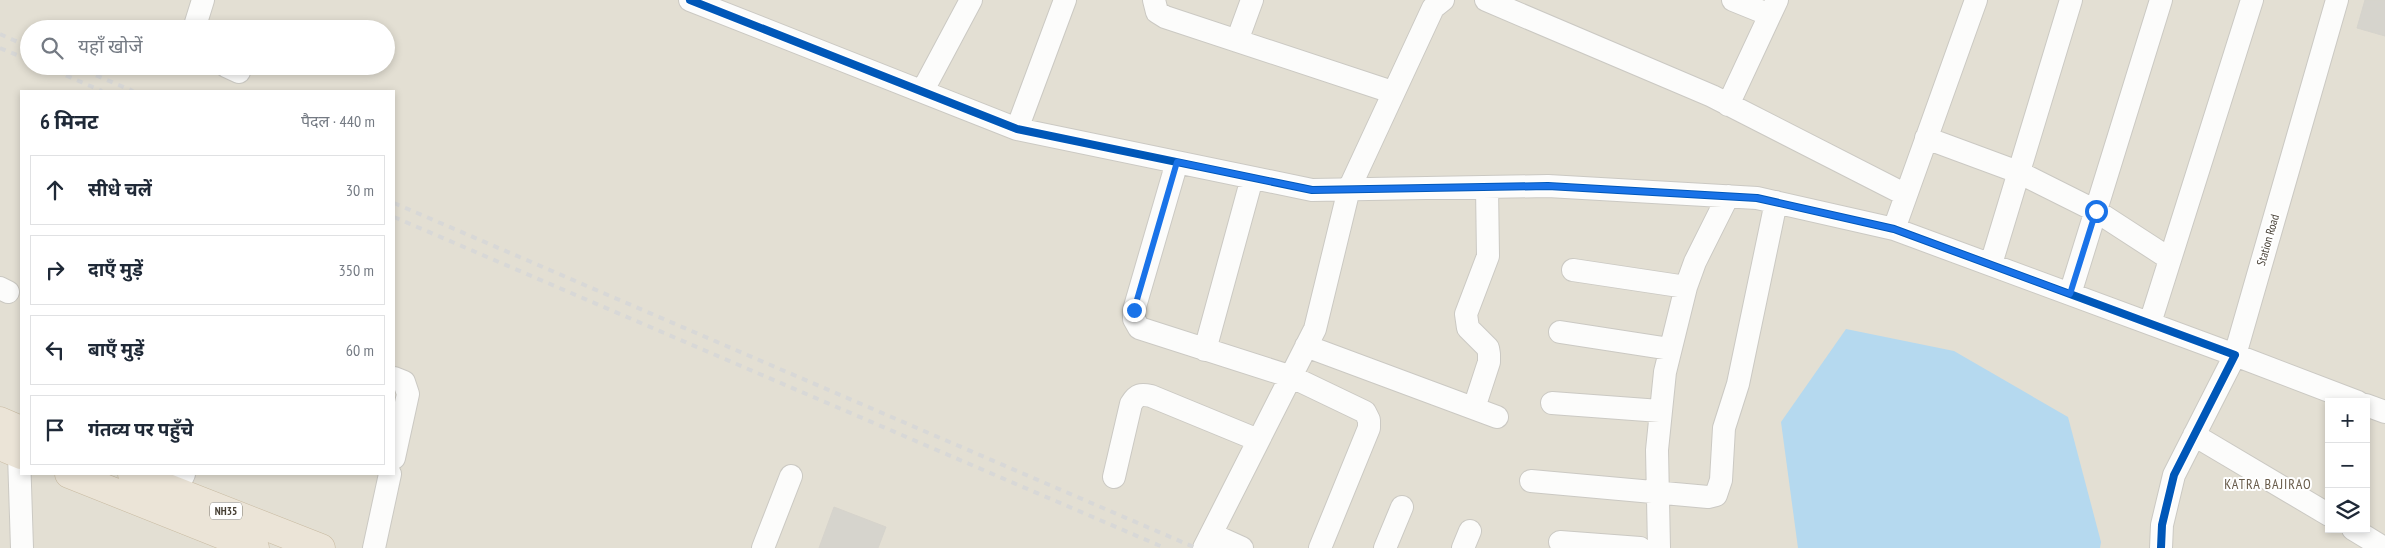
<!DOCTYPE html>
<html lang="hi">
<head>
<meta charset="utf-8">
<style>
  body { margin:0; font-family:"PT Sans Narrow","Noto Sans Devanagari",sans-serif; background:#f2f2f3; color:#1f2937 }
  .controls { position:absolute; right:15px; bottom:15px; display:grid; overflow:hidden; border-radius:0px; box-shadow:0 2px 8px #0003 }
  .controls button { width:45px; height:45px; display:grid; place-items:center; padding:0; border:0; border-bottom:1px solid #e0e1e3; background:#fff; color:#1f2937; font:25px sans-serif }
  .stop { position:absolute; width:15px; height:15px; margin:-11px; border:4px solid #1a73e8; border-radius:50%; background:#fff }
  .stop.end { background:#1a73e8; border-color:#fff; box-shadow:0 1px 5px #0008 }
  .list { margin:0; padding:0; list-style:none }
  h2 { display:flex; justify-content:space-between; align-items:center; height:65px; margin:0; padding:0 20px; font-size:21px }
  h2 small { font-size:16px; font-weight:400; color:#747a83 }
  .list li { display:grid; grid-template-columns:32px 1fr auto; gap:15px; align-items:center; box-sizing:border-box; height:70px; margin:0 10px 10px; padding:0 10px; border:1px solid #e0e1e3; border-radius:0px }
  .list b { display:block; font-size:19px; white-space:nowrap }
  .list em { font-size:16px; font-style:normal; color:#747a83 }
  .icon { flex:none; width:28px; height:28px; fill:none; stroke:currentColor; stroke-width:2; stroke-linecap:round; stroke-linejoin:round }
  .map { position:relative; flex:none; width:2385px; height:548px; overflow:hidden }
  .search { position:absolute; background:#fff; box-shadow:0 2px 8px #0003; left:20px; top:20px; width:375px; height:55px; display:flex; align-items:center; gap:12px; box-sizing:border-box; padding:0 18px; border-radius:28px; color:#747a83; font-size:19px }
  .panel { position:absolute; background:#fff; box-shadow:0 2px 8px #0003; left:20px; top:90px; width:375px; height:385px; border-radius:0px }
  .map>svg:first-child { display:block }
  .residential { fill:#e3dfd3; fill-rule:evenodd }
  .water { fill:#b5d9ef }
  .building { fill:#d6d4cd; stroke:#d6d3cc }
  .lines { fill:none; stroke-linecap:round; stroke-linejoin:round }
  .minor-casing { stroke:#cbc9c3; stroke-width:24 }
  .highway-casing { stroke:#c8baa1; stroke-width:29 }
  .minor { stroke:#fcfcfb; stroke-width:22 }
  .highway { stroke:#ebe4d7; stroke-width:28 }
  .rail { stroke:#d8d8d7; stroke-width:4; stroke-dasharray:6 6; stroke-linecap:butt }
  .cycleway-casing { stroke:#fff; stroke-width:11 }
  .cycleway { stroke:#0057b8; stroke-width:8 }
  .route { stroke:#1a73e8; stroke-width:6 }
  .labels { text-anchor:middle; stroke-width:4; stroke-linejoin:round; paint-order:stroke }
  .shield { fill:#fff; stroke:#7d7870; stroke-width:1 }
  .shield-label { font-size:11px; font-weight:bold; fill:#453e33 }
  .street-label { font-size:12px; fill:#453e33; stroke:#fff }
  .neighbourhood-label { font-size:14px; letter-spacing:1px; fill:#685b4a; stroke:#fff }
</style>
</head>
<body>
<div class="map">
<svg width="2385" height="548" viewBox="0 0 2385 548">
  <rect width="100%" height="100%" fill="#eeede6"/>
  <!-- residential -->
  <path class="residential" d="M0,0H2385V548H0ZM29,29H386V66H29ZM21,91H394V474H21ZM2329,402H2366V529H2329Z"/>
  <!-- water -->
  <path class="water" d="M1846,329L1954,351L2068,417L2101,542L2100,548H1798L1781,422Z"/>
  <!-- building -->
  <path class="building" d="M2365,0H2385V36L2357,28Z
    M834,507L886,527L878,548H819Z"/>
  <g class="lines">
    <!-- minor casing -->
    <g class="minor-casing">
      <path id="minor" d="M690,0L1017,129L1312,190L1548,186L1757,198L1894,229L2235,355L2174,475L2162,525L2161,548
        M1154,0L1157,12L1165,17L1392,92
        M1486,0L1712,96L1906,195
        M1733,0L1770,15
        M2337,0L2235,355L2358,402
        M194,29L203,0
        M1237,41L1252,0
        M226,66L239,72
        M923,90L971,0
        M1728,105L1777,0
        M1017,129L1065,0
        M1926,138L2018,172L2096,211L2170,259
        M1177,162L1134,310V319L1139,328L1292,377L1365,412L1369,420V428L1320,548
        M1894,229L1976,0
        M1991,264L2071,0
        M1573,270L1686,287
        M0,288L8,292
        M2070,294L2161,0
        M2150,323L2252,0
        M1560,332L1670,349
        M1306,346L1497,417
        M1205,350L1252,178
        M394,378L404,382L408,394L394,458
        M1552,403L1660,411
        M2366,405L2385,412
        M1474,408L1489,362V354L1488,348L1468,328L1466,314L1488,256L1487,187
        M2194,435L2329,515
        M19,454L22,548
        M1114,477L1131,404C1137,394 1141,394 1151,396L1258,440
        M1531,481L1708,497L1716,495L1721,480L1724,428L1738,384L1776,202
        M176,491L184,474
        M2353,529L2384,548
        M1211,534L1242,548
        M1560,542L1640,548
        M374,548L390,474
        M763,548L791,476
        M1204,548L1315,329L1349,189L1433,8L1443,0
        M1385,548L1402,507
        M1463,548L1470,531
        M1659,548L1657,450L1665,372L1686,287L1695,262L1728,196"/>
    </g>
    <!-- highway casing -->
    <g class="highway-casing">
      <path id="highway" d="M0,421L21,430
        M0,446L21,455
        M69,474L255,548
        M132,474L321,548"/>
    </g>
    <!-- minor -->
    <use href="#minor" class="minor"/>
    <!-- highway -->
    <use href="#highway" class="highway"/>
    <!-- rail -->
    <path class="rail" d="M0,34L29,47
      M0,48L29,60
      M44,66L102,91
      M74,66L133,91
      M394,203L1196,548
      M394,217L1165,548"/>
    <!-- cycleway casing -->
    <g class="cycleway-casing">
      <path id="cycleway" d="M690,0L1017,129L1312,190L1548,186L1757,198L1894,229L2235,355L2174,475L2162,525L2161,548"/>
    </g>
    <!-- cycleway -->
    <use href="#cycleway" class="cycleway"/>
  </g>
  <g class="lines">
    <!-- route -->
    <path class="route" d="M1134,310L1177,162L1312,190L1548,186L1757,198L1894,229L2070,294L2096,211"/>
  </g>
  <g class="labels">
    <!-- shield labels -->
    <rect class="shield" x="210" y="502.5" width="32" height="17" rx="4"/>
    <g class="shield-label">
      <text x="226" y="515">NH35</text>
    </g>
    <!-- street labels -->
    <g class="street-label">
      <text transform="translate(2268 240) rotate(-74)" y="4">Station Road</text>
    </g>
    <!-- neighbourhood labels -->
    <g class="neighbourhood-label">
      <text x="2268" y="489">KATRA BAJIRAO</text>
    </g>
  </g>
</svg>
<div class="controls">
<button>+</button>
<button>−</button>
<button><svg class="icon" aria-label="layers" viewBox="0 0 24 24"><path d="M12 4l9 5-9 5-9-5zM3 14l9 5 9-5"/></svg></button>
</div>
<div class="stop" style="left:2096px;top:211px"></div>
<div class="stop end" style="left:1134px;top:310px"></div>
<div class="search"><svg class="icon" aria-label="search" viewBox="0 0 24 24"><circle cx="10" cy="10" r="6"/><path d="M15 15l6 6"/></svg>यहाँ खोजें</div>
<section class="panel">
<h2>6 मिनट<small>पैदल · 440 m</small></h2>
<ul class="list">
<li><svg class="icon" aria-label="ahead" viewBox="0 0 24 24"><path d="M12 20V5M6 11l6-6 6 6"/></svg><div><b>सीधे चलें</b></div><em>30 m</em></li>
<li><svg class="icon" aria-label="right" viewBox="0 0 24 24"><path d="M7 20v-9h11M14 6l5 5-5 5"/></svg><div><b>दाएँ मुड़ें</b></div><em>350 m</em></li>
<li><svg class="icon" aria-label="left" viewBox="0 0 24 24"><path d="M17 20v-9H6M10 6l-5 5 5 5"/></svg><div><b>बाएँ मुड़ें</b></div><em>60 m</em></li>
<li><svg class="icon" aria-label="arrive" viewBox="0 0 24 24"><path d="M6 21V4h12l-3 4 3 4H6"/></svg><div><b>गंतव्य पर पहुँचे</b></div></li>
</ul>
</section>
</div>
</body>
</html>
